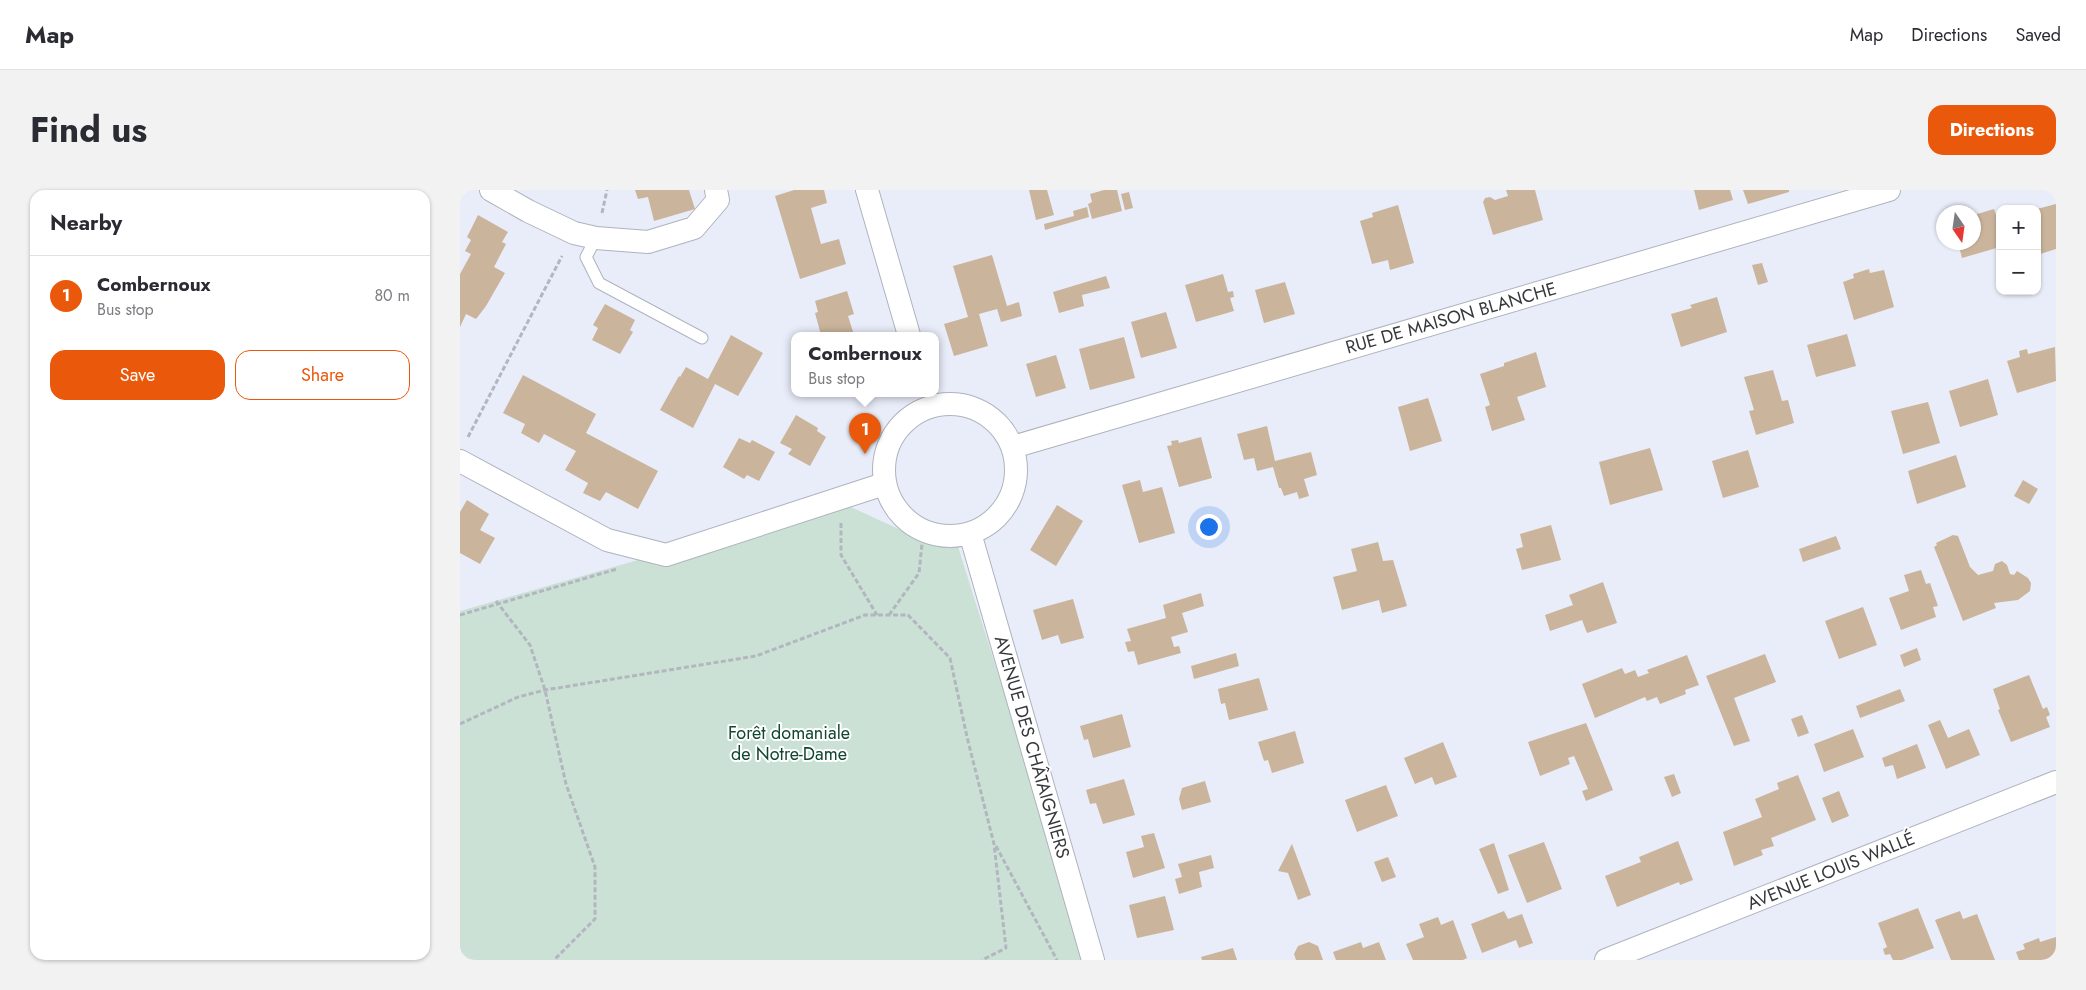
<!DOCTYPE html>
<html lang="en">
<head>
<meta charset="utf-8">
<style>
  body { margin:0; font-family:Jost,sans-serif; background:#f2f2f3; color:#2b2b33 }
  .controls { position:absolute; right:15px; top:15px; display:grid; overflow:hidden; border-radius:10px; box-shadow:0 1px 4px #0004 }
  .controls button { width:45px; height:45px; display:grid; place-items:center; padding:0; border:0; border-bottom:1px solid #e1e1e2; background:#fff; color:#2b2b33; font:25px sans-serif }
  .compass { position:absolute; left:1476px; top:15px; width:45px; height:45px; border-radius:50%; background:#fff; box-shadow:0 1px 4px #0004; rotate:167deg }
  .you { position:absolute; left:748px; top:336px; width:18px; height:18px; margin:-12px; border:4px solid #fff; border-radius:50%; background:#1a73e8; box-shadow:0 0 0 8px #1a73e833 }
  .badge { display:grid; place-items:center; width:32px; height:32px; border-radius:50%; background:#ea580c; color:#fff; font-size:16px; font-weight:700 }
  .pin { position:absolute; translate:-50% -41px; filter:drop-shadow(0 1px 2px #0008) }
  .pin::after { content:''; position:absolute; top:26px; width:18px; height:15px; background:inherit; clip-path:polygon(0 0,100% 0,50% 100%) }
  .popup { position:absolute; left:331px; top:142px; width:148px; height:65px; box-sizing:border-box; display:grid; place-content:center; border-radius:10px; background:#fff; filter:drop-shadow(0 1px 4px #0005); font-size:16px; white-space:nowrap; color:#7c7c81 }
  .popup b { font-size:19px; color:#2b2b33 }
  .popup::after { content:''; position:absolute; left:50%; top:100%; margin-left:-10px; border:10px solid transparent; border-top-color:#fff }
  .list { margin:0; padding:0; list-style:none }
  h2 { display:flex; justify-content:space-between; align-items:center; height:65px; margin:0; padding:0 20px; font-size:21px }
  h2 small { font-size:16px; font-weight:400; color:#7c7c81 }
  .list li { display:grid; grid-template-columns:32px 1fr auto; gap:15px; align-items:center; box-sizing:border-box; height:80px; padding:0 20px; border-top:1px solid #e1e1e2 }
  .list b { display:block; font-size:19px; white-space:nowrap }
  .list p { margin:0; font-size:16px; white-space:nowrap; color:#7c7c81 }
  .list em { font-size:16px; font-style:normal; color:#7c7c81 }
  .actions { display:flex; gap:10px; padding:15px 20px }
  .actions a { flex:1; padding:11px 0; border:1px solid #ea580c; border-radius:15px; text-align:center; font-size:18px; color:#ea580c }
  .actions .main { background:#ea580c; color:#fff }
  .map { position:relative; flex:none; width:1596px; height:770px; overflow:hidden; border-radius:15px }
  header { display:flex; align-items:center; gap:30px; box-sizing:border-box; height:70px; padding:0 25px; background:#fff; border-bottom:1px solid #e1e1e2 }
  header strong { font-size:24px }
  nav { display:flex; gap:28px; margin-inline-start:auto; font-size:18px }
  .intro { display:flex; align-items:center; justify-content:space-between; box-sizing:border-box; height:120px; padding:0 30px }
  h1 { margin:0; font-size:35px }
  .button { padding:12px 22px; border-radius:15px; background:#ea580c; color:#fff; font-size:18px; font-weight:700 }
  main { display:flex; gap:30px; padding:0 30px }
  aside { flex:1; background:#fff; border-radius:15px; box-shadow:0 1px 4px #0004 }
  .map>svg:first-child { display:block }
  .green { fill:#cce1d5 }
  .building { fill:#cab49c }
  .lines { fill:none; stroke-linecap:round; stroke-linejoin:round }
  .service-casing { stroke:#aeb3be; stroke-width:13 }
  .minor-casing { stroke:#aeb3be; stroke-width:24 }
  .path { stroke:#b2b6bf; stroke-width:3; stroke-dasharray:5 2.5; stroke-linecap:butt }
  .service { stroke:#fff; stroke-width:11 }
  .minor { stroke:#fff; stroke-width:22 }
  .labels { text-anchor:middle; stroke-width:4; stroke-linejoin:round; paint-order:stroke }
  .street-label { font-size:18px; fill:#36383c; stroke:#fff }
  .park-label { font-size:18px; fill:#0f472f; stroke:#fff }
</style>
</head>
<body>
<header>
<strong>Map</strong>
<nav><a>Map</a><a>Directions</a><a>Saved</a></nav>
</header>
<div class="intro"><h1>Find us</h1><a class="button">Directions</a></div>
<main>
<aside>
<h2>Nearby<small></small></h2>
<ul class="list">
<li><span class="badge">1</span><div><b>Combernoux</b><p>Bus stop</p></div><em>80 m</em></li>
</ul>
<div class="actions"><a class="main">Save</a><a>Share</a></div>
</aside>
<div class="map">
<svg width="1596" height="770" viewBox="0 0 1596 770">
  <rect width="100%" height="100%" fill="#e9edf9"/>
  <!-- green -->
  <path class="green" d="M380,312L443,341L496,350L628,770H0V421Z"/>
  <!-- building -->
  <path class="building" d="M175,0H229L235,19L194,31L188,7L178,9Z
    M334,0H364L367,13L351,18L361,54L379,49L386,74L340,89L315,6Z
    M569,0H587L594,25L576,30Z
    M644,0H657L662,21L632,29L628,14L632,12L630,4Z
    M1046,0H1075L1083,30L1033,45L1023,12L1025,8L1030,7L1035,10L1048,6Z
    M1234,0H1270L1273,10L1239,20Z
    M1283,0H1329V2L1288,14Z
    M669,2L673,18L665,20L661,4Z
    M1596,14V59L1577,65V19Z
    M938,15L954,73L930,80L928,70L912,74L900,31L913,27L912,23Z
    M627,17L629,27L585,40L584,34L614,26L613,21Z
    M1534,19L1540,37V57L1502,68L1498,52H1514V25Z
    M18,25L48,42L42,52L46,54L34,77L45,83L26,116L16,129L6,124L0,137V84L11,64L5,61L11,50L7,47Z
    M532,65L547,116L559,112L562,126L541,132L537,119L519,124L528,156L494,166L484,134L508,127L493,76Z
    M1302,73L1308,92L1298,95L1292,75Z
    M1409,79L1410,83L1424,80L1434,117L1394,130L1383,92L1394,88L1393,84Z
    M763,84L768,102L773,101L774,107L770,108L774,121L736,132L725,95Z
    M646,86L650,98L622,105L624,116L599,123L593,102Z
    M825,92L835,124L804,133L795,100Z
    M387,101L394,124L388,126L394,145H361L355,123L358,122L355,111Z
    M1257,107L1267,142L1221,157L1211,124L1232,118L1230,115Z
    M145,114L175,130L170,140L173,142L160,164L132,150L138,138L133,135Z
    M706,122L717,158L681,168L671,132Z
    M1387,144L1396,176L1356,187L1347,155Z
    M271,145L303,163L278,206L255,194L233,238L200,220L219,186L220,187L226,177L248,189Z
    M664,147L675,188L630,200L619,159Z
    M1595,157L1596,191L1557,203L1547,171L1560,167L1559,161L1567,159L1568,164Z
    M1076,162L1086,197L1057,207L1065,230L1032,241L1025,217L1030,215L1020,184L1044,176V173Z
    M596,165L606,198L576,207L566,174Z
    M1313,180L1322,211L1328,210L1334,233L1296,245L1289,221L1294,220L1284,187Z
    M63,185L136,224L126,243L198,281L178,319L146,302L140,311L123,303L128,293L105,280L116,261L84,244L79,253L61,243L65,234L43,223Z
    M1528,189L1538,225L1500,237L1489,201Z
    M968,208L982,251L950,261L938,217Z
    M1468,212L1480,253L1443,264L1431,221Z
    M336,225L358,238L357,241L366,247L350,276L328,264L332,259L320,253Z
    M807,236L815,271L851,262L857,285L844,289L849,306L839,309L837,302L824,306L821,298H819L813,277L797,281L794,268L784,270L777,244Z
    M741,247L752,288L719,297L707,256L712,255L711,251L718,250L719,253Z
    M279,248L290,253L292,250L315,262L299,291L287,285L284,289L263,277Z
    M1190,258L1203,300L1150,315L1139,272Z
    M1288,260L1299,297L1263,308L1252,271Z
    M1496,265L1506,297L1457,314L1448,281Z
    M680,290L683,302L702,297L715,343L679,353L662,295Z
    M1563,290L1578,299L1569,314L1554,306Z
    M7,310L29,324L20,340L35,348L20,374L0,363V322Z
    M597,315L623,331L596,376L570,360Z
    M1091,335L1101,370L1062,380L1056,359L1063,357L1060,344Z
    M1493,345L1498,346L1510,377L1518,385L1533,381L1535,374L1542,371L1547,375L1550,384L1554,385L1557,381L1568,388L1571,393L1570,401L1558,410L1534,413L1536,418L1503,431L1474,357L1477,355L1476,353Z
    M1376,346L1381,359L1343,372L1339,359Z
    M918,352L923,371L933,370L947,416L922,423L919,410L882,420L873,387L897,381L891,359Z
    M1461,380L1466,394L1470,393L1478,416L1473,417L1476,427L1441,440L1429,408L1449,401L1444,385Z
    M1143,392L1157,433L1127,443L1122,430L1090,441L1085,425L1113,415L1109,405Z
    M741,403L744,416L722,423L728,442L711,447L714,457L719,456L721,463L678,475L674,461L668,462L665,452L671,451L667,439L706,428L703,415Z
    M613,409L624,448L601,454L598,445L582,450L573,420Z
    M1403,417L1417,455L1379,469L1365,431Z
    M1457,458L1461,470L1444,477L1440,465Z
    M776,463L779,476L734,489L731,476Z
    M1305,464L1316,492L1274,508L1290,551L1274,556L1246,486Z
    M1227,465L1239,495L1225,500L1226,504L1200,514L1197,507L1187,511L1185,507L1135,528L1122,494L1162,478L1165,484L1175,480L1178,487L1189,483L1187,480Z
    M1569,485L1583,519L1587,517L1590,525L1586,527L1590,537L1551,552L1538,520L1540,519L1533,499Z
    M799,488L808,520L769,530L765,513L761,514L758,499Z
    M1440,499L1445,511L1400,528L1396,516Z
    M662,524L671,557L633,568L628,549L624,550L620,536Z
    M1342,525L1349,543L1338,547L1331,529Z
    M1480,530L1488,548L1509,539L1520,565L1486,579L1468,535Z
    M1126,533L1153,600L1126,611L1122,601L1128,599L1114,566L1108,568L1110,574L1080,586L1068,552Z
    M1393,539L1404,567L1364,582L1354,554Z
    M835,541L844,573L812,583L808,570L804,571L798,552Z
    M983,552L997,587L975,595L972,587L955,594L944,568Z
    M1457,554L1466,578L1437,589L1433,575L1425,577L1422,568Z
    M1214,584L1221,603L1212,607L1204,587Z
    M1338,585L1356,630L1311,648L1314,656L1301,660L1303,665L1274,676L1263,642L1302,627L1295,609L1319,599L1317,593Z
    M664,589L675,625L643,634L636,613L630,614L626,600Z
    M745,591L751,612L722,620L719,609L722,598Z
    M926,595L938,626L897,642L885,610Z
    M1379,601L1389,626L1372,633L1362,608Z
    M694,643L705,678L673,688L666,662L684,657L681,646Z
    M1218,651L1233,690L1220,695L1219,692L1157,717L1145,686L1181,672L1179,667Z
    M1084,652L1102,699L1067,713L1048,665Z
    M1034,653L1049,700L1038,704L1019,659Z
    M832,654L851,705L838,710L828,683L818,681Z
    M751,665L754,678L739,682L742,697L719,704L715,689L722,687L718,674Z
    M928,667L936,687L922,692L914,672Z
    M705,706L714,740L677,748L669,715Z
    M1458,718L1474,758L1442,770H1433L1430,764L1425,765L1423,759L1427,757L1418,733Z
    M1044,721L1048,729L1062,724L1073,753L1059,758L1056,750L1022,763L1011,734Z
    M1500,721L1503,729L1517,724L1535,770H1491L1475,730Z
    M978,727L981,735L993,730L1007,768L1003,770H953L946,754L964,747L959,734Z
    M1596,747V770H1559L1556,762L1565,759L1563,754L1579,748L1580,752Z
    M849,752L858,756L863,770H836L834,764L838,756Z
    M901,752L903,758L919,752L926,770H876L873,762Z
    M773,758L777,770H742L741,767Z"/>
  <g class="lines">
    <!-- service casing -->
    <g class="service-casing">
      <path id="service" d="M136,48L126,67L139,93L242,148"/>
    </g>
    <!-- minor casing -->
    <g class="minor-casing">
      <path id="minor" d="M31,0L68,21L114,43L136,48L188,52L234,38L258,10L256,0
        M407,0L449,145
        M424 280a66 66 0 1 1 132 0a66 66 0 1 1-132 0Z
        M553,257L1429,0
        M0,271L147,350L206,365L424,294
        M510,343L633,770
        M1146,770L1596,592"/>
    </g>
    <!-- path -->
    <path class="path" d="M142,23L147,0
      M8,247L102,66
      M381,333V365L417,425
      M36,411L70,455L85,500L106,594L135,677V729L94,770
      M0,425L157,379
      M429,425L459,383L463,344
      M0,534L58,507L85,500L296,466L405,425H448L490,468L507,547L534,654L546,758L522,770
      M536,656L597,770"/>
    <!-- service -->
    <use href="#service" class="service"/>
    <!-- minor -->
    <use href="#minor" class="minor"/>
  </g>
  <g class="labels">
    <!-- street labels -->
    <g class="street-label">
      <text transform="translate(991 128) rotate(-16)" y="6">RUE DE MAISON BLANCHE</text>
      <text transform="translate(572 557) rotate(74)" y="6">AVENUE DES CHÂTAIGNIERS</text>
      <text transform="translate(1371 681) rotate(-22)" y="6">AVENUE LOUIS WALLÉ</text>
    </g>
    <!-- park labels -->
    <g class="park-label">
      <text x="329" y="549">Forêt domaniale<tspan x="329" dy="21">de Notre-Dame</tspan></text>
    </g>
  </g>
</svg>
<div class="controls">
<button>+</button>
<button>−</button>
</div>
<svg class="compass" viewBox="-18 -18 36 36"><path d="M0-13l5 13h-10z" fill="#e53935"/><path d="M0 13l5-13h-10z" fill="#7c7c81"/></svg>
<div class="you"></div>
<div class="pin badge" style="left:405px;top:264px">1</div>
<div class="popup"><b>Combernoux</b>Bus stop</div>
</div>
</main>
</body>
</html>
